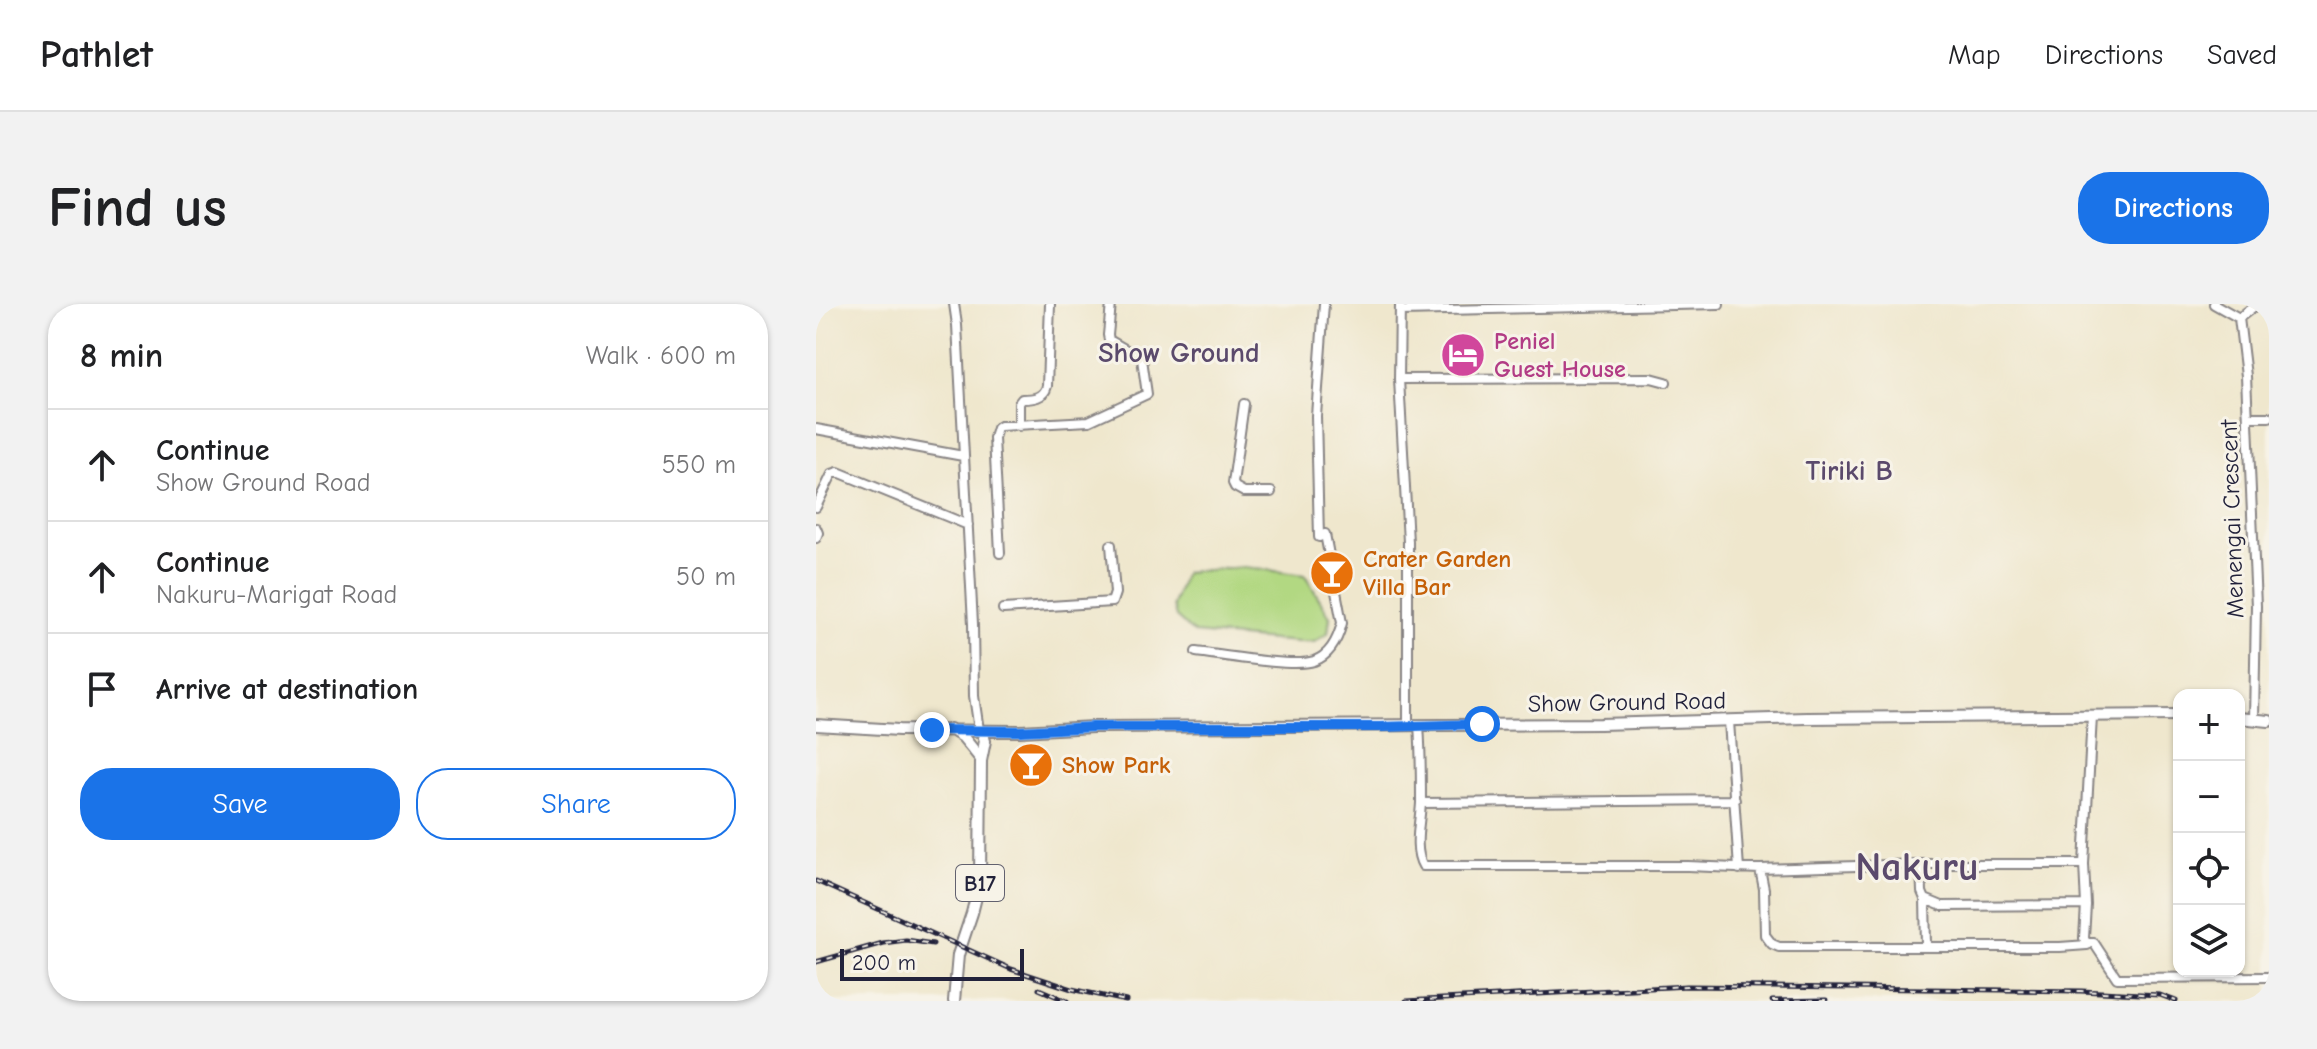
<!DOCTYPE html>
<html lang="en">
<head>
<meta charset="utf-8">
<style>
  body { margin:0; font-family:"Comic Neue",sans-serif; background:#f2f2f2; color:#202124 }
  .controls { position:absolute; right:24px; bottom:24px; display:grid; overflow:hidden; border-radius:16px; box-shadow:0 2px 6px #0004 }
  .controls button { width:72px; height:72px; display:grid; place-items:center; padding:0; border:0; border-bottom:2px solid #e0e0e0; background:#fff; color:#202124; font:40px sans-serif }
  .scale { position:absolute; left:24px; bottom:20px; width:184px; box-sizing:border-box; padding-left:8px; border:4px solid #22223b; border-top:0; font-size:22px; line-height:28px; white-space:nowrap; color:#22223b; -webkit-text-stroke:6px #f7f3e8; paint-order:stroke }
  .stop { position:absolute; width:24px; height:24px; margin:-18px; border:6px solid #1a73e8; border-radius:50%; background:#fff }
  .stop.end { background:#1a73e8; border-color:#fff; box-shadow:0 2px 8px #0008 }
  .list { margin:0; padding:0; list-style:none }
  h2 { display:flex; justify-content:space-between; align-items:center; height:104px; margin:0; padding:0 32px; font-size:34px }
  h2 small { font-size:26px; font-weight:400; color:#757577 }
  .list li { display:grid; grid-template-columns:52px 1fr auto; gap:24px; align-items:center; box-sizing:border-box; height:112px; padding:0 32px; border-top:2px solid #e0e0e0 }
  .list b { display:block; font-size:30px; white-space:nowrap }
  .list p { margin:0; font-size:26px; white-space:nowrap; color:#757577 }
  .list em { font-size:26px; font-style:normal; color:#757577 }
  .actions { display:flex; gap:16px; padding:24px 32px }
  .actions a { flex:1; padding:18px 0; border:2px solid #1a73e8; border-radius:32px; text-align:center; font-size:28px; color:#1a73e8 }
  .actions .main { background:#1a73e8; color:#fff }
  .icon { flex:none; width:44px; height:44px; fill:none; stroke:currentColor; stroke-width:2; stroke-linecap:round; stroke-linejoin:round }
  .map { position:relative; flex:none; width:1453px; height:697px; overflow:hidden; border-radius:32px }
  header { display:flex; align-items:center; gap:48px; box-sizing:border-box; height:112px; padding:0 40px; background:#fff; border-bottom:2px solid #e0e0e0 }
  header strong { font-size:38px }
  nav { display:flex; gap:44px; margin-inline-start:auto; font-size:28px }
  .intro { display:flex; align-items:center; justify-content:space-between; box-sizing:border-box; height:192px; padding:0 48px }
  h1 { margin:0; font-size:56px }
  .button { padding:20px 36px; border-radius:32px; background:#1a73e8; color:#fff; font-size:28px; font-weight:700 }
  main { display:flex; gap:48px; padding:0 48px }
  aside { flex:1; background:#fff; border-radius:32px; box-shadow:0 2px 6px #0004 }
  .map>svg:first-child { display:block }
  .green { fill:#b2d882; stroke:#6a7d5e; stroke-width:2 }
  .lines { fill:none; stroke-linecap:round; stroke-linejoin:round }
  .minor-casing { stroke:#888484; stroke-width:12 }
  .major-casing { stroke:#888484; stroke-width:14 }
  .minor { stroke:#fff; stroke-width:8 }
  .major { stroke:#fff; stroke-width:10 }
  .rail-casing { stroke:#22223b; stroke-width:5 }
  .rail { stroke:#f7f3e8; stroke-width:2; stroke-dasharray:6; stroke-linecap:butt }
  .route { stroke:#1a73e8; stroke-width:10 }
  .labels { text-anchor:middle; stroke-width:6; stroke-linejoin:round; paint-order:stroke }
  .shield { fill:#f7f3e8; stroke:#62616f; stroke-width:2 }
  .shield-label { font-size:22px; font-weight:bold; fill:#22223b }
  .hotel-label { font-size:24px; font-weight:bold; fill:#b23c85; stroke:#f7f3e8; text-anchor:start }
  .street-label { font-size:24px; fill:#22223b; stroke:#f7f3e8 }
  .food-label { font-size:24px; font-weight:bold; fill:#c56008; stroke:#f7f3e8; text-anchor:start }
  .quarter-label { font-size:28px; font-weight:bold; fill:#5b4a6c; stroke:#f7f3e8 }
  .town-label { font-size:40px; font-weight:bold; fill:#5b4a6c; stroke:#f7f3e8 }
</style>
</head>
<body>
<header>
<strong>Pathlet</strong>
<nav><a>Map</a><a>Directions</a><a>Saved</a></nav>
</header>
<div class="intro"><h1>Find us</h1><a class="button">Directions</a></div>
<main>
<aside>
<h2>8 min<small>Walk · 600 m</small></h2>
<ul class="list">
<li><svg class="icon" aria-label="ahead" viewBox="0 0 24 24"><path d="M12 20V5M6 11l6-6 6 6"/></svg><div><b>Continue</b><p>Show Ground Road</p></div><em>550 m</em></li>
<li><svg class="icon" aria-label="ahead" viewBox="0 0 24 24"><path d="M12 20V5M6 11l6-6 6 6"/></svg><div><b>Continue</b><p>Nakuru-Marigat Road</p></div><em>50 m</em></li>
<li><svg class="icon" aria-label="arrive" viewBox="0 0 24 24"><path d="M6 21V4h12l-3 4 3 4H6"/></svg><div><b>Arrive at destination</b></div></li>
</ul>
<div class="actions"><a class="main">Save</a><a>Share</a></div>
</aside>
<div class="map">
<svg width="1453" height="697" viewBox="0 0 1453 697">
  <rect width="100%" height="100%" fill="#f7f3e8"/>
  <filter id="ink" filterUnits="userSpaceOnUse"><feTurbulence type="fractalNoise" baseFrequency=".0125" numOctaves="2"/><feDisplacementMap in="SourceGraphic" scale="16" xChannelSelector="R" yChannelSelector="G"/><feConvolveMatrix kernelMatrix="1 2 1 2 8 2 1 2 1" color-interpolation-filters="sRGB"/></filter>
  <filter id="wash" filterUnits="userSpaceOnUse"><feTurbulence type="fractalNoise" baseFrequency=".006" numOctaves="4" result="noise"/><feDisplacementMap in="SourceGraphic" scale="32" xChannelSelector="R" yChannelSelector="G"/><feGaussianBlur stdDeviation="1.8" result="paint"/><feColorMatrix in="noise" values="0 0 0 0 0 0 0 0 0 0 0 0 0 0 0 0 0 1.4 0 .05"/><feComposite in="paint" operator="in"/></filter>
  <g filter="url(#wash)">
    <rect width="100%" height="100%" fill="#efe7cd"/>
    <!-- green -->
    <path class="green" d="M428,263L489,271L514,313L512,329L498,338H482L378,329L360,313L357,301L369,268Z"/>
  </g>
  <g filter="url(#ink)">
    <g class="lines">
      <!-- minor casing -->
      <g class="minor-casing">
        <path id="minor" d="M138,0L141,21L157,320L158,392L163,426
          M584,0L583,75L592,238V422
          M1398,0L1423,14
          M585,7L903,0
          M1423,14L1430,72L1440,302L1438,416
          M1423,14L1441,0
          M583,75L835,74L850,78
          M428,100L417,179L419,183L428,188H455
          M1432,113H1453
          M203,122V99L206,95C217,95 228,94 231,82L234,0
          M0,125L147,152
          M0,203L16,170L22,168L152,221
          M0,224L2,229L0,234
          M503,233L500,112L508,0
          M184,249L178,134L181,124L184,122L273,117L331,90L326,55L293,36L292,31L295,0
          M187,305L296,298L299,289L295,241
          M380,348C406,351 476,364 498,357C515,351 522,335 526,319L509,230
          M913,417L923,565
          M603,421C605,447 605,473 605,499C604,519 597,545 607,562H872L944,565L948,585L949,631L956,640L963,643H1244L1271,641L1268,634L1270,601L1268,560L1276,412
          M605,499L919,496
          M1105,560L1106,588L1109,595L1126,602L1270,601
          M944,565L1105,560H1268
          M1109,595L1110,642
          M1270,639H1278L1301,674L1453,673"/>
      </g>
      <!-- major casing -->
      <g class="major-casing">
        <path id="major" d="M1423,414L1453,417
          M0,421L83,426L204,427L277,423L784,420L991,414L1363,411
          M134,425L147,433L164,454
          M138,697L142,651L156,609L164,577L165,457L169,437L167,430L163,426"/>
      </g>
      <!-- minor -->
      <use href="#minor" class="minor"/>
      <!-- major -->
      <use href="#major" class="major"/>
      <!-- rail casing -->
      <g class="rail-casing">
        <path id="rail" d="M0,577L195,665L256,685L310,697
          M0,658L67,639L90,636L117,640
          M223,685L251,697
          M590,697L871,682L1265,687L1344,691L1360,697
          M956,697L1010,696"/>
      </g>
      <!-- rail -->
      <use href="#rail" class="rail"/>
    </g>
  </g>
  <g class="lines" filter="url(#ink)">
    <!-- route -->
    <path class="route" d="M116,426L204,427L277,423H564L666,420"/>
  </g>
  <!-- icons -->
  <defs>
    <g id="hotel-disc" transform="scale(2.3)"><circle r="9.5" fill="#d1479c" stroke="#f7f3e8"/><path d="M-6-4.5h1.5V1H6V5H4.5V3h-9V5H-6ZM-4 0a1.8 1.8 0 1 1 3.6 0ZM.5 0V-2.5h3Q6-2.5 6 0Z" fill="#fff"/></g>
    <g id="bar-disc" transform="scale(2.3)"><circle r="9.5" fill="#e8710a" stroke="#f7f3e8"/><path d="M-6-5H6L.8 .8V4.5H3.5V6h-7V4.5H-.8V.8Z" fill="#fff"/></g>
  </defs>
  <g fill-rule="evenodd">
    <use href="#hotel-disc" x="647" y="51"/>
    <use href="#bar-disc" x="516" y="269"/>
    <use href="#bar-disc" x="215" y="461"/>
  </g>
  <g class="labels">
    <!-- shield labels -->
    <rect class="shield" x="140" y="561" width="48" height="36" rx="6"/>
    <g class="shield-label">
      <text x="164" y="587">B17</text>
    </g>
    <!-- hotel labels -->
    <g class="hotel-label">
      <text x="678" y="45">Peniel<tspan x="678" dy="28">Guest House</tspan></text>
    </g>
    <!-- street labels -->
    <g class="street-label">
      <text transform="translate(1416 215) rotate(-92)" y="8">Menengai Crescent</text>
      <text transform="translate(811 398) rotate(-1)" y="8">Show Ground Road</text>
    </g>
    <!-- food labels -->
    <g class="food-label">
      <text x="547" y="263">Crater Garden<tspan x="547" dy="28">Villa Bar</tspan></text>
      <text x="246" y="469">Show Park</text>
    </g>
    <!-- quarter labels -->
    <g class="quarter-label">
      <text x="363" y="58">Show Ground</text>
      <text x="1033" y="176">Tiriki B</text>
    </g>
    <!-- town labels -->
    <g class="town-label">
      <text x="1101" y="576">Nakuru</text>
    </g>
  </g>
</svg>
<div class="controls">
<button>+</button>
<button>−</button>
<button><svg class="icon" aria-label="locate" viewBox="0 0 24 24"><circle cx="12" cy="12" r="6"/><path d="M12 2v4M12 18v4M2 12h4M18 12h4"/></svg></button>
<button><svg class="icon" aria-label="layers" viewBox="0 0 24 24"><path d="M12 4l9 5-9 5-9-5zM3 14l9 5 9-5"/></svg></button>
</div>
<div class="scale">200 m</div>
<div class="stop" style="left:666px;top:420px"></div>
<div class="stop end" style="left:116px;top:426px"></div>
</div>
</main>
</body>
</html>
